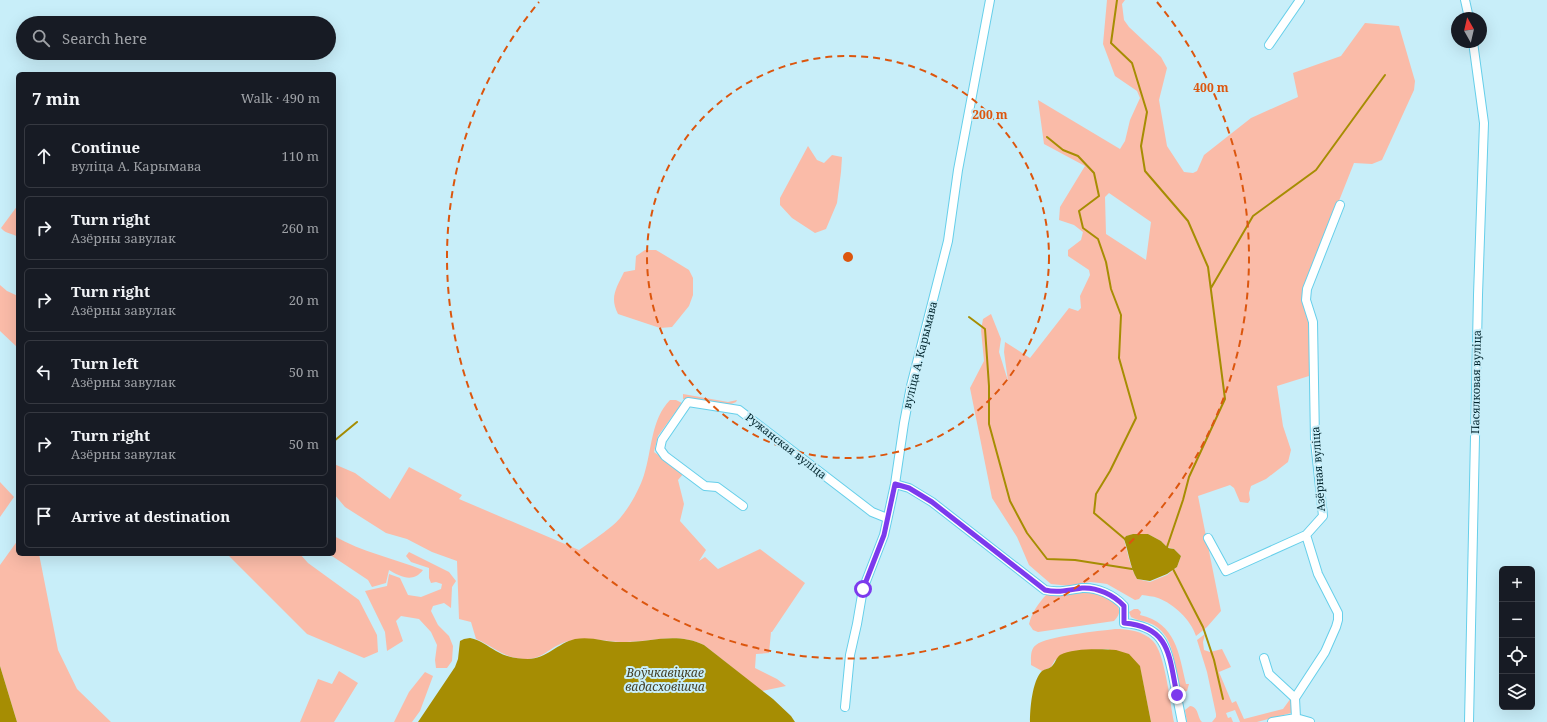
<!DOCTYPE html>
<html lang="en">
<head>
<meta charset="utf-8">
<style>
  body { margin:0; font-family:"Noto Serif",serif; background:#20242c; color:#f1f3f6 }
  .controls { position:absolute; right:12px; bottom:12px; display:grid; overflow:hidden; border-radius:6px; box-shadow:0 4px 16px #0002 }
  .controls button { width:36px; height:36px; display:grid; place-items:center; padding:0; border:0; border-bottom:1px solid #363941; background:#171b24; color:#f1f3f6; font:20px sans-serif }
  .compass { position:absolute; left:1451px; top:12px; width:36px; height:36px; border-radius:50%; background:#171b24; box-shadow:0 4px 16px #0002; rotate:352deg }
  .stop { position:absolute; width:12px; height:12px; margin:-9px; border:3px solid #7c3aed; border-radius:50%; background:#fff }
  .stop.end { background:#7c3aed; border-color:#fff; box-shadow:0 1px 4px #0008 }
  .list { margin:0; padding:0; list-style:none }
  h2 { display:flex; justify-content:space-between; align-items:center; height:52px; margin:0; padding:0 16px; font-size:17px }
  h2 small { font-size:13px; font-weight:400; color:#9ea1a6 }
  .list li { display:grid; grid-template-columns:26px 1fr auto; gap:12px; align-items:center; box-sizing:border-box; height:64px; margin:0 8px 8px; padding:0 8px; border:1px solid #363941; border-radius:6px }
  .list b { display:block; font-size:15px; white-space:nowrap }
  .list p { margin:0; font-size:13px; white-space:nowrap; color:#9ea1a6 }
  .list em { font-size:13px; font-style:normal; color:#9ea1a6 }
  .icon { flex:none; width:22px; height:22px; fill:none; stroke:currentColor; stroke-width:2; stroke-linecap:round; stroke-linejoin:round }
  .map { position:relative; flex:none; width:1547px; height:722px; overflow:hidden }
  .search { position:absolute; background:#171b24; box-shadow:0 4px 16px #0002; left:16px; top:16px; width:320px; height:44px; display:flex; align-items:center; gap:10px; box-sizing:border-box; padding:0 14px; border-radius:22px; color:#9ea1a6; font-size:15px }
  .panel { position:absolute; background:#171b24; box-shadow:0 4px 16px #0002; left:16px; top:72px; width:320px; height:484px; border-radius:6px }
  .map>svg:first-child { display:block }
  .green { fill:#fabba8; fill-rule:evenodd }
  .water { fill:#a68d03 }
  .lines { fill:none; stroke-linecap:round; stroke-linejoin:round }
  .stream { stroke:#a68d03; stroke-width:2 }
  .street-casing { stroke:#66cfea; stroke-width:10 }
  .street { stroke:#fff; stroke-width:8 }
  .route { stroke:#7c3aed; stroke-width:5 }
  .ring { fill:none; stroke:#dc560e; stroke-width:2; stroke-dasharray:7 5 }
  .labels { text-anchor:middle; stroke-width:4; stroke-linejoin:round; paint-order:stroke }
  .street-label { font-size:11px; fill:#01242c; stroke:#c8eef9 }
  .water-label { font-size:12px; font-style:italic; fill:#443e26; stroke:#c8eef9 }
  .centre { fill:#dc560e; stroke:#c8eef9; stroke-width:2 }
  .ring-label { font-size:12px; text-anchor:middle; font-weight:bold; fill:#dc560e; stroke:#c8eef9; stroke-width:4; stroke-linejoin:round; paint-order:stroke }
</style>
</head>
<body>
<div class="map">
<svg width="1547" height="722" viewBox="0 0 1547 722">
  <rect width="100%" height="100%" fill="#c8eef9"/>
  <!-- green -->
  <path class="green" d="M1107,0H1125L1122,4L1124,20L1129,27L1161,57L1167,68L1159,100L1167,146L1184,172L1193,173L1197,171L1204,155L1251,118L1298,97L1293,73L1341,56L1365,23L1399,26L1415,81L1414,90L1382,160L1372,164L1354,163L1302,294L1309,323V376L1277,386L1283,426L1291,450L1288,462L1266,479L1251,486L1249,493L1250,500L1248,503L1240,502L1234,488L1230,485L1198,496L1221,611L1207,627L1196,636C1191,620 1174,604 1158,598C1153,596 1147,596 1142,595L1139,599L1135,600L1107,584L1100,583L1090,582L1070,586L1051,584L1029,565L1017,537L992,498L970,388L984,361L981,330L983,319L991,314L1001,339L999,352L1008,381L1004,352L1005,342L1030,358L1069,308L1078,311L1081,308L1080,296L1090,275L1089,270L1068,256V250L1081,240L1083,232L1074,225L1059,220L1060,207L1085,166L1044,144L1038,100L1120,149L1125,141L1130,120L1140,98L1137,91L1115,76L1103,44ZM1109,193L1151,222L1146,260L1106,234L1105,197ZM1134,534H1148L1161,541L1167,547L1174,549L1181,556L1177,567L1167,575L1150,582L1137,579C1130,567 1128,553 1124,540L1126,536Z
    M808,146L817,160L824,163L832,155L842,157L841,172L837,203L826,229L815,233L792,218L780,205V198Z
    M18,205V237C12,233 6,234 1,228Z
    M645,250H656L671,259L689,270L693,278V295L689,306L672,327L660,328L618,314C609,297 617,287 624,272L635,270L636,256Z
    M0,285L7,291L18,296V348L0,331Z
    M683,394L728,402L737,400L736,402L729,405L683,399Z
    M670,400H676L682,403L658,436L654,452L684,473L678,480L684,504L680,521L706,550L699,561L705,557L718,569L760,549L805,583L772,632H771L769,653L756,654L755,668L777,679L786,686L762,691L704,645C676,632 654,642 626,642C604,642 587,635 565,642C548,648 543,660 523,659C503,658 493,646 476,639L471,622L459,619L457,561L432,552L407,539L386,533L345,507L334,494V464L355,473L390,499L409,467L462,495L459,499L579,550C590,542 601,535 612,526C625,516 639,491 644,475C652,450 651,419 670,400Z
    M0,482L14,497L0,517Z
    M334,536C362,552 393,558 423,570C413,583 401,577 389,570L386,583L372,587L368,580L329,554H334Z
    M18,540V554H39L58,650L77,689L111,722H17L0,666V565Z
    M409,552L449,572L456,581L452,587L451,608L444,603L433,606L431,611L438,625L449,636L453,646L452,661L447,668H436L435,660L437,645L431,632L419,619L401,616L396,621L403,641L387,651L385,632L365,591L387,586L389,574L400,578L408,595L421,597L441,589L442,584L436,582L431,583L429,578V568L411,562L406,556Z
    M227,554H300L308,563L359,600L377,635L378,652L364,658L307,634Z
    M1089,591C1102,594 1131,604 1114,621L1038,632L1033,630L1029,624C1032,612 1038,604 1046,595H1065Z
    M1134,609H1138L1141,612L1140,615C1176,623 1179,654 1186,684H1189L1187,691L1183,692L1180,690C1173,669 1177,639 1154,625C1147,621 1138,621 1131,617L1129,612Z
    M1115,629C1129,629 1143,631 1153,641C1165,653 1170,703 1174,722H1151L1140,667L1108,649L1075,651L1055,660L1051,667L1042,671L1031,665C1031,658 1030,649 1036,645C1047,636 1099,631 1115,629Z
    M1205,634L1203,642L1204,650L1210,652L1222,649L1231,667L1219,672L1232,703L1236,701L1244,719L1283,709L1291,698L1294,711L1291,713L1257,722H1240L1235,710L1226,713L1228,718L1231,717L1233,722H1212L1216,717V714L1207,672L1197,640Z
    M339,671L358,683L334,722H300L318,679L332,684Z
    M425,672L433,676L420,711L412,722H394L409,692Z
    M1190,706C1199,707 1197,717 1202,722H1187L1185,710Z"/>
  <!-- water -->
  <path class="water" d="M1133,534H1148L1161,541L1168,548L1174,549L1181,556L1177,567L1167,574L1150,581L1137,579C1130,567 1129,553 1124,539L1126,536Z
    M470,638C481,640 487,646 496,651C506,657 517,659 528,659C546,659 558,643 575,639C591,636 605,642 620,642C650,643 675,631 704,645L773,699L791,716L795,722H418L455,667L458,659L460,641L464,639Z
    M1116,650L1129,654L1140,666L1151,722H1030C1030,709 1032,681 1042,671C1045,669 1048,669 1051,667C1055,664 1056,658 1060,655C1072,648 1102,649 1116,650Z
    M0,666L17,722H0Z"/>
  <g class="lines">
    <!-- stream -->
    <path class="stream" d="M1117,0L1111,43L1132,63L1147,112L1141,146L1145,171L1188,221L1208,267L1225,399L1189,477L1183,500L1167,547L1168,550
      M1047,137L1063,150L1078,156L1094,173L1099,196L1079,211L1083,228L1098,239L1106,262L1111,289L1121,315L1119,358L1136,418L1110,471L1096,494L1094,513L1126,540
      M1211,288L1253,216L1316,170L1385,75
      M969,317L985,329L989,386V424L1010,501L1027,533L1047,559L1075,560L1132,569
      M334,441L357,422
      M1172,567L1203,627L1214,660L1223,699"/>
    <!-- street casing -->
    <g class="street-casing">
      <path id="street" d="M1465,0L1469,18
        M1269,45L1300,0
        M895,484L909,488L932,502L1045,590C1058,593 1069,590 1082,588C1097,587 1114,595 1124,606V623C1161,626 1166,643 1173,676C1176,691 1179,707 1182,722
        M743,506L717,487L705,486L665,456L660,449L662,440L688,402L739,410L872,512L887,518
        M1208,538L1226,571L1306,535
        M1264,658L1269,674L1295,698
        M845,707L850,655L857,624L863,589L884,535L895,484L904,423L911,386L948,241L958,170L990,0
        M1296,718L1295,698L1325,652L1336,627L1338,620V613L1318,574L1306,535L1323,516L1315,441L1313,322L1306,300L1307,289L1340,205
        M1272,722L1296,718L1310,722
        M1469,722L1478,295L1484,123L1473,42"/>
    </g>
    <!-- street -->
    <use href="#street" class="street"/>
  </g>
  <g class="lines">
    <!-- route -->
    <path class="route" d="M863,589L884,535L895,484L909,488L932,502L1045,590C1058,593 1069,590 1082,588C1097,587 1114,595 1124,606V623C1171,627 1169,657 1177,695"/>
  </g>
  <!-- distance rings -->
  <g class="ring">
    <circle cx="848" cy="257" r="201"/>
    <path d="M1157 2A401 401 0 1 1 539 2"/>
  </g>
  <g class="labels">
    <!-- street labels -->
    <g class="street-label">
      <text transform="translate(920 355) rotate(-76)" y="4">вуліца А. Карымава</text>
      <text transform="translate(1476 382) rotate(-89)" y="4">Пасялковая вуліца</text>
      <text transform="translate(786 446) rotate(38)" y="4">Ружанская вуліца</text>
      <text transform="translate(1318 469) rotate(-94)" y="4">Азёрная вуліца</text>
    </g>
    <!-- water labels -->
    <g class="water-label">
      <text x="665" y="677">Воўчкавіцкае<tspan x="665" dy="14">вадасховішча</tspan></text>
    </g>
  </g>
  <circle cx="848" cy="257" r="6" class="centre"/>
  <g class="ring-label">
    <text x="1211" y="92">400 m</text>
    <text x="990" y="119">200 m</text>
  </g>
</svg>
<div class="controls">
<button>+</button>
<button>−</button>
<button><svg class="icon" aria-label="locate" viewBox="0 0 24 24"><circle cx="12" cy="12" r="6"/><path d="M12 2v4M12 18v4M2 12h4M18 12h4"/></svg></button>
<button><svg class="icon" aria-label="layers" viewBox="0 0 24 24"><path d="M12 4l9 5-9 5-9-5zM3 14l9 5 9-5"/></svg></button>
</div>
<svg class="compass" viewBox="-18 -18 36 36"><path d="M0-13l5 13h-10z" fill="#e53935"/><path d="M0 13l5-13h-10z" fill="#9ea1a6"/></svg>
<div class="stop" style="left:863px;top:589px"></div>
<div class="stop end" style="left:1177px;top:695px"></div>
<div class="search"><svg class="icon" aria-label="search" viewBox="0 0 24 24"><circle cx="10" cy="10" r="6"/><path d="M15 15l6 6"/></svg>Search here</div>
<section class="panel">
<h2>7 min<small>Walk · 490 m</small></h2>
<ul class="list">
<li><svg class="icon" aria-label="ahead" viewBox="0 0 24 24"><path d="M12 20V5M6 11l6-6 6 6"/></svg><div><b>Continue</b><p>вуліца А. Карымава</p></div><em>110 m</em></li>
<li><svg class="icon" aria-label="right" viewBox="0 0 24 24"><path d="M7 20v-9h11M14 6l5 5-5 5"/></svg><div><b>Turn right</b><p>Азёрны завулак</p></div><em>260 m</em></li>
<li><svg class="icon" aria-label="right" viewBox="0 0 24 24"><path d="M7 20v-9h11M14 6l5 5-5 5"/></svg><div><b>Turn right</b><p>Азёрны завулак</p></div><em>20 m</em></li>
<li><svg class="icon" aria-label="left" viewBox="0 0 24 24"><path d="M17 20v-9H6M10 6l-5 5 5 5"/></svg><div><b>Turn left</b><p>Азёрны завулак</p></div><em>50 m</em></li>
<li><svg class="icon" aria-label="right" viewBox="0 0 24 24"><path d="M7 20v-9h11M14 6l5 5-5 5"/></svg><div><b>Turn right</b><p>Азёрны завулак</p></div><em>50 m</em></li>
<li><svg class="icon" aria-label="arrive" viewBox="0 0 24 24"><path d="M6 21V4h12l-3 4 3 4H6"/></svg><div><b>Arrive at destination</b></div></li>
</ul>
</section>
</div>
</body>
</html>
